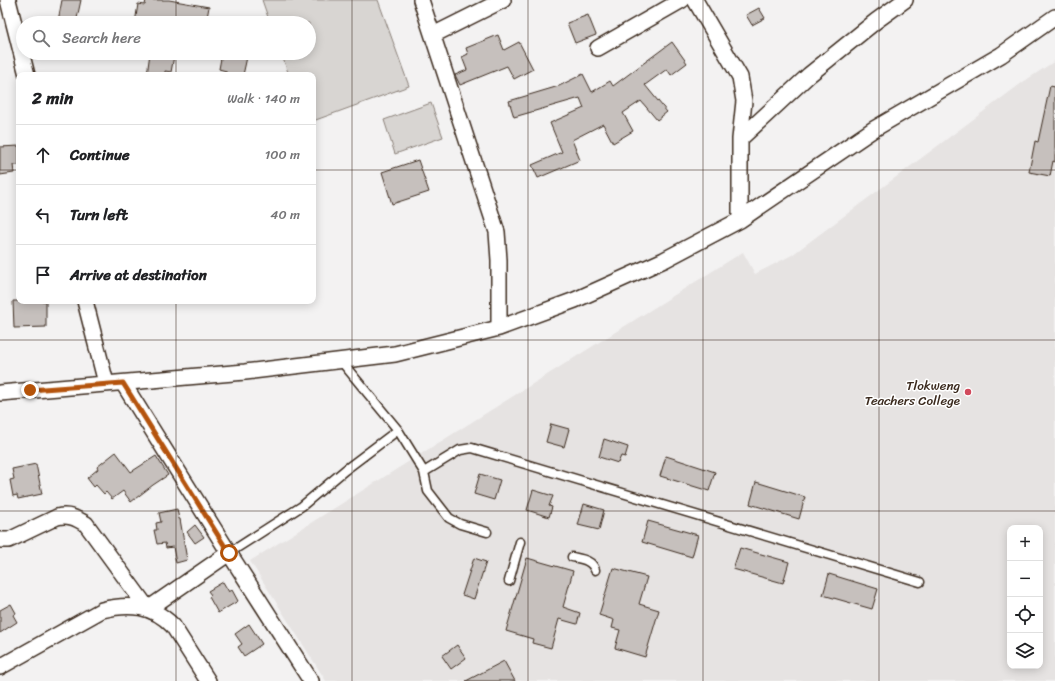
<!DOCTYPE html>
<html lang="en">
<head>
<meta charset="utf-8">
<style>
  body { margin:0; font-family:Sriracha,sans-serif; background:#f6f6f6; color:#202124 }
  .controls { position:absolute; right:12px; bottom:12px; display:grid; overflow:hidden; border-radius:8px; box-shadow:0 2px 10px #0003 }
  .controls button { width:36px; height:36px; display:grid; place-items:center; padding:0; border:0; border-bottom:1px solid #e0e0e0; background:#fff; color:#202124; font:20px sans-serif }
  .stop { position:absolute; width:12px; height:12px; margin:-9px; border:3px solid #b45309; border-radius:50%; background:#fff }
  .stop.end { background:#b45309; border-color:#fff; box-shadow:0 1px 4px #0008 }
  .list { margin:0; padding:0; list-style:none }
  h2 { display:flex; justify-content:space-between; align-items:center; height:52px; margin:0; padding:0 16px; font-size:17px }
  h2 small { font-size:13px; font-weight:400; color:#757577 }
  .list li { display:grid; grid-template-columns:26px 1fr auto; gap:12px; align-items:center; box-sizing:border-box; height:60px; padding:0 16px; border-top:1px solid #e0e0e0 }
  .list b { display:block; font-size:15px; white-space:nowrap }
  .list em { font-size:13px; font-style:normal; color:#757577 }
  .icon { flex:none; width:22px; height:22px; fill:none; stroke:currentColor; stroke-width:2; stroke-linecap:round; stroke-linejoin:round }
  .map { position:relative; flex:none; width:1055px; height:681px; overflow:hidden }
  .search { position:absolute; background:#fff; box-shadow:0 2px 10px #0003; left:16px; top:16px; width:300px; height:44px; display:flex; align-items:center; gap:10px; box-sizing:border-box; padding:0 14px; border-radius:22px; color:#757577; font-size:15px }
  .panel { position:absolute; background:#fff; box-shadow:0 2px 10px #0003; left:16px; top:72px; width:300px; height:232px; border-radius:8px }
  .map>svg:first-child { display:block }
  .built { fill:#e6e3e2; fill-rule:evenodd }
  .green { fill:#d8d5d2; stroke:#8a8078 }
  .building { fill:#c6c0bd; stroke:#3b2a1e }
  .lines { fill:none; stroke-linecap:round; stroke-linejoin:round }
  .lane-casing { stroke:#3b2a1e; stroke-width:11 }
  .street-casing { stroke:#3b2a1e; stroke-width:18 }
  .lane { stroke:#fff; stroke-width:8 }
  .street { stroke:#fff; stroke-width:15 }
  .route { stroke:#b45309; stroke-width:5 }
  .grid { fill:none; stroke:#3b2a1e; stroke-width:1; stroke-opacity:0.55 }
  .poi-dot { fill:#d1495b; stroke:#fff; stroke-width:1.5 }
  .labels { text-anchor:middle; stroke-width:3; stroke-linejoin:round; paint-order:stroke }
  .poi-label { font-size:13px; fill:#3b2a1e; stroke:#fff; text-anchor:end }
</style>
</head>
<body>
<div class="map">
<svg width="1055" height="681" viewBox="0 0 1055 681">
  <rect width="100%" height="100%" fill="#f3f2f2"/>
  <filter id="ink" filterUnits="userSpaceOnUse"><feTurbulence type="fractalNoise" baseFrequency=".025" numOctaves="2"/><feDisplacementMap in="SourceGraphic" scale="8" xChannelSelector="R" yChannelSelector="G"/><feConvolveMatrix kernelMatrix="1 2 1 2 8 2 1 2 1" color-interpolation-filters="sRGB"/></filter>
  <g filter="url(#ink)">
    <!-- built -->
    <path class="built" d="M1055,61V681H326L250,561L743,252L755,274L792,255L1023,82ZM1010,528H1040V666H1010Z"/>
    <!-- green -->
    <path class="green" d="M262,0H378L409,86L313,121V75H289L281,53H309V23H270Z
      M431,103L443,137L395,154L384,120Z"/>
    <!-- building -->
    <path class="building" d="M62,0H81L76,23L58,21Z
      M146,0H169L209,7L206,23H135L138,4L145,5Z
      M759,8L765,18L752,25L746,15Z
      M588,15L596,35L575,43L567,23Z
      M498,35L504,50L519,42L533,69L514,79L507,66L460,85L455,75L467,70L462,57L468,54L466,48Z
      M672,42L687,63L671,75L667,69L645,85L667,112L657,120L641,101L623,113L633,131L613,143L603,124L572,140L580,160L538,178L532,165L562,152L550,123L584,108L580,98L514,117L509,101L559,86L583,74L592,92L610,81L613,86Z
      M150,53L174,56L171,72L165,71V75H147Z
      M222,53H229L247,57L243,75H225L226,71L219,69Z
      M1050,86L1055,87V162L1053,161L1050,176L1029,172L1035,141L1038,142Z
      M19,146V165H13L14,173L0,175V147Z
      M418,160L429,192L392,204L382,172Z
      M13,301H46V327L14,328Z
      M551,424L569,429L564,447L546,442Z
      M604,439L628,447L625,457L621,456L618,463L599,457Z
      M116,452L131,472L156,456L168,475L153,485L131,502L123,491L112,499L106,492L104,494L96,485L94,487L87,478L98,469L97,467Z
      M666,456L715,472L709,491L660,476Z
      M36,464L42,494L18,499L17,495L13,496L10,480L14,479L12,469Z
      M480,474L500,480L494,500L474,494Z
      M756,482L805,497L799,519L750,504Z
      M533,490L553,496L549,506L552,507L549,517L527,510Z
      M584,504L604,510L599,530L578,525Z
      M177,509L179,519H180L187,560L176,563L173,547L166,548L165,543L157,544L154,530H157L156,523L161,522L159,513Z
      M648,521L698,535L692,557L642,542Z
      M195,525L204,537L195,543L187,532Z
      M740,548L789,562L783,583L733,569Z
      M474,558L486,562L474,599L462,595Z
      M527,558L573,571L563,607L580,613L577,624L559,619L551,648L532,643L533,639L506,631Z
      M613,568L647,577L639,604L659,610L645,657L615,648L620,630L612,628L614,620L599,615Z
      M829,574L878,589L872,609L823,595Z
      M223,582L229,592L232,590L238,601L218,613L209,597L211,595L208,591Z
      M11,604L16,613L13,615L17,622L0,633V610Z
      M249,624L262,644L244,656L238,647L242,644L235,634Z
      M457,645L466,658L451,669L442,656Z
      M504,661L515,681H466Z"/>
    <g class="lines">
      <!-- lane casing -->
      <g class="lane-casing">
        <path id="lane" d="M341,361L398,430L424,472L428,491L449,518L460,524L487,532
          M424,472L460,450L472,448L920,582
          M229,553L302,506L345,470L398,430
          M572,557C581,559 592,560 595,570
          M509,581L520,542"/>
      </g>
      <!-- street casing -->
      <g class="street-casing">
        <path id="street" d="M8,0L27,75
          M421,0L497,232L499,260V328
          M695,0L740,77L744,101L740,139V220
          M433,35L503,0
          M598,48L682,0
          M740,139L809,75L876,21L905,0
          M85,301L106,383
          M123,383L229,553L311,681
          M0,393L245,372L395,354L499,328L575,300L664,260L740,220L874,129L1001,55L1055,17
          M0,540H9L57,517C68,514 76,518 86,524L148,609L229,553
          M0,667L102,610C129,603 153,605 173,626L208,681"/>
      </g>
      <!-- lane -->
      <use href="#lane" class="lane"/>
      <!-- street -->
      <use href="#street" class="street"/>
    </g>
  </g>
  <g class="lines" filter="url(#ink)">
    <!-- route -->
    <path class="route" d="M30,390L123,383L229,553"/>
  </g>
  <!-- grid -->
  <path class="grid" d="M176,0V23M352,0V681M528,0V681M703,0V681M879,0V681M176,53V75M0,170H19M313,170H1055M176,301V681M0,340H1055M0,511H1055"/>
  <!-- markers -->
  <circle class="poi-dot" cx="968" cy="392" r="4"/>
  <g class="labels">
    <!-- poi labels -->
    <g class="poi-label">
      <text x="960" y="390">Tlokweng<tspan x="960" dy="15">Teachers College</tspan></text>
    </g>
  </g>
</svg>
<div class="controls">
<button>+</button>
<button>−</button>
<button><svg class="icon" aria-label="locate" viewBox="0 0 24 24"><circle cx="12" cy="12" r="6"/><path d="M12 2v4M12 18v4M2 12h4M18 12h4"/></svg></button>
<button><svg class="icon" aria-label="layers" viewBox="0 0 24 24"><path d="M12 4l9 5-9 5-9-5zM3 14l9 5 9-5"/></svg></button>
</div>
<div class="stop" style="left:229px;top:553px"></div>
<div class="stop end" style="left:30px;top:390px"></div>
<div class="search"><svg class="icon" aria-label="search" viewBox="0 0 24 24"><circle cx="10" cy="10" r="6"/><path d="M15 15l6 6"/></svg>Search here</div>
<section class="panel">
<h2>2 min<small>Walk · 140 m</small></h2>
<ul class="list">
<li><svg class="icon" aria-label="ahead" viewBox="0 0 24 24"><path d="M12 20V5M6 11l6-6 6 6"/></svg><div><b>Continue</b></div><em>100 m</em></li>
<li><svg class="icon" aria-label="left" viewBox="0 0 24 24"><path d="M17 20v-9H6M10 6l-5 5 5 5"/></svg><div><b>Turn left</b></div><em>40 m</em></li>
<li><svg class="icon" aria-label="arrive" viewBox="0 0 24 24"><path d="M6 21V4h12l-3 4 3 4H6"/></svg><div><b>Arrive at destination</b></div></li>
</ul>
</section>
</div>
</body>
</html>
